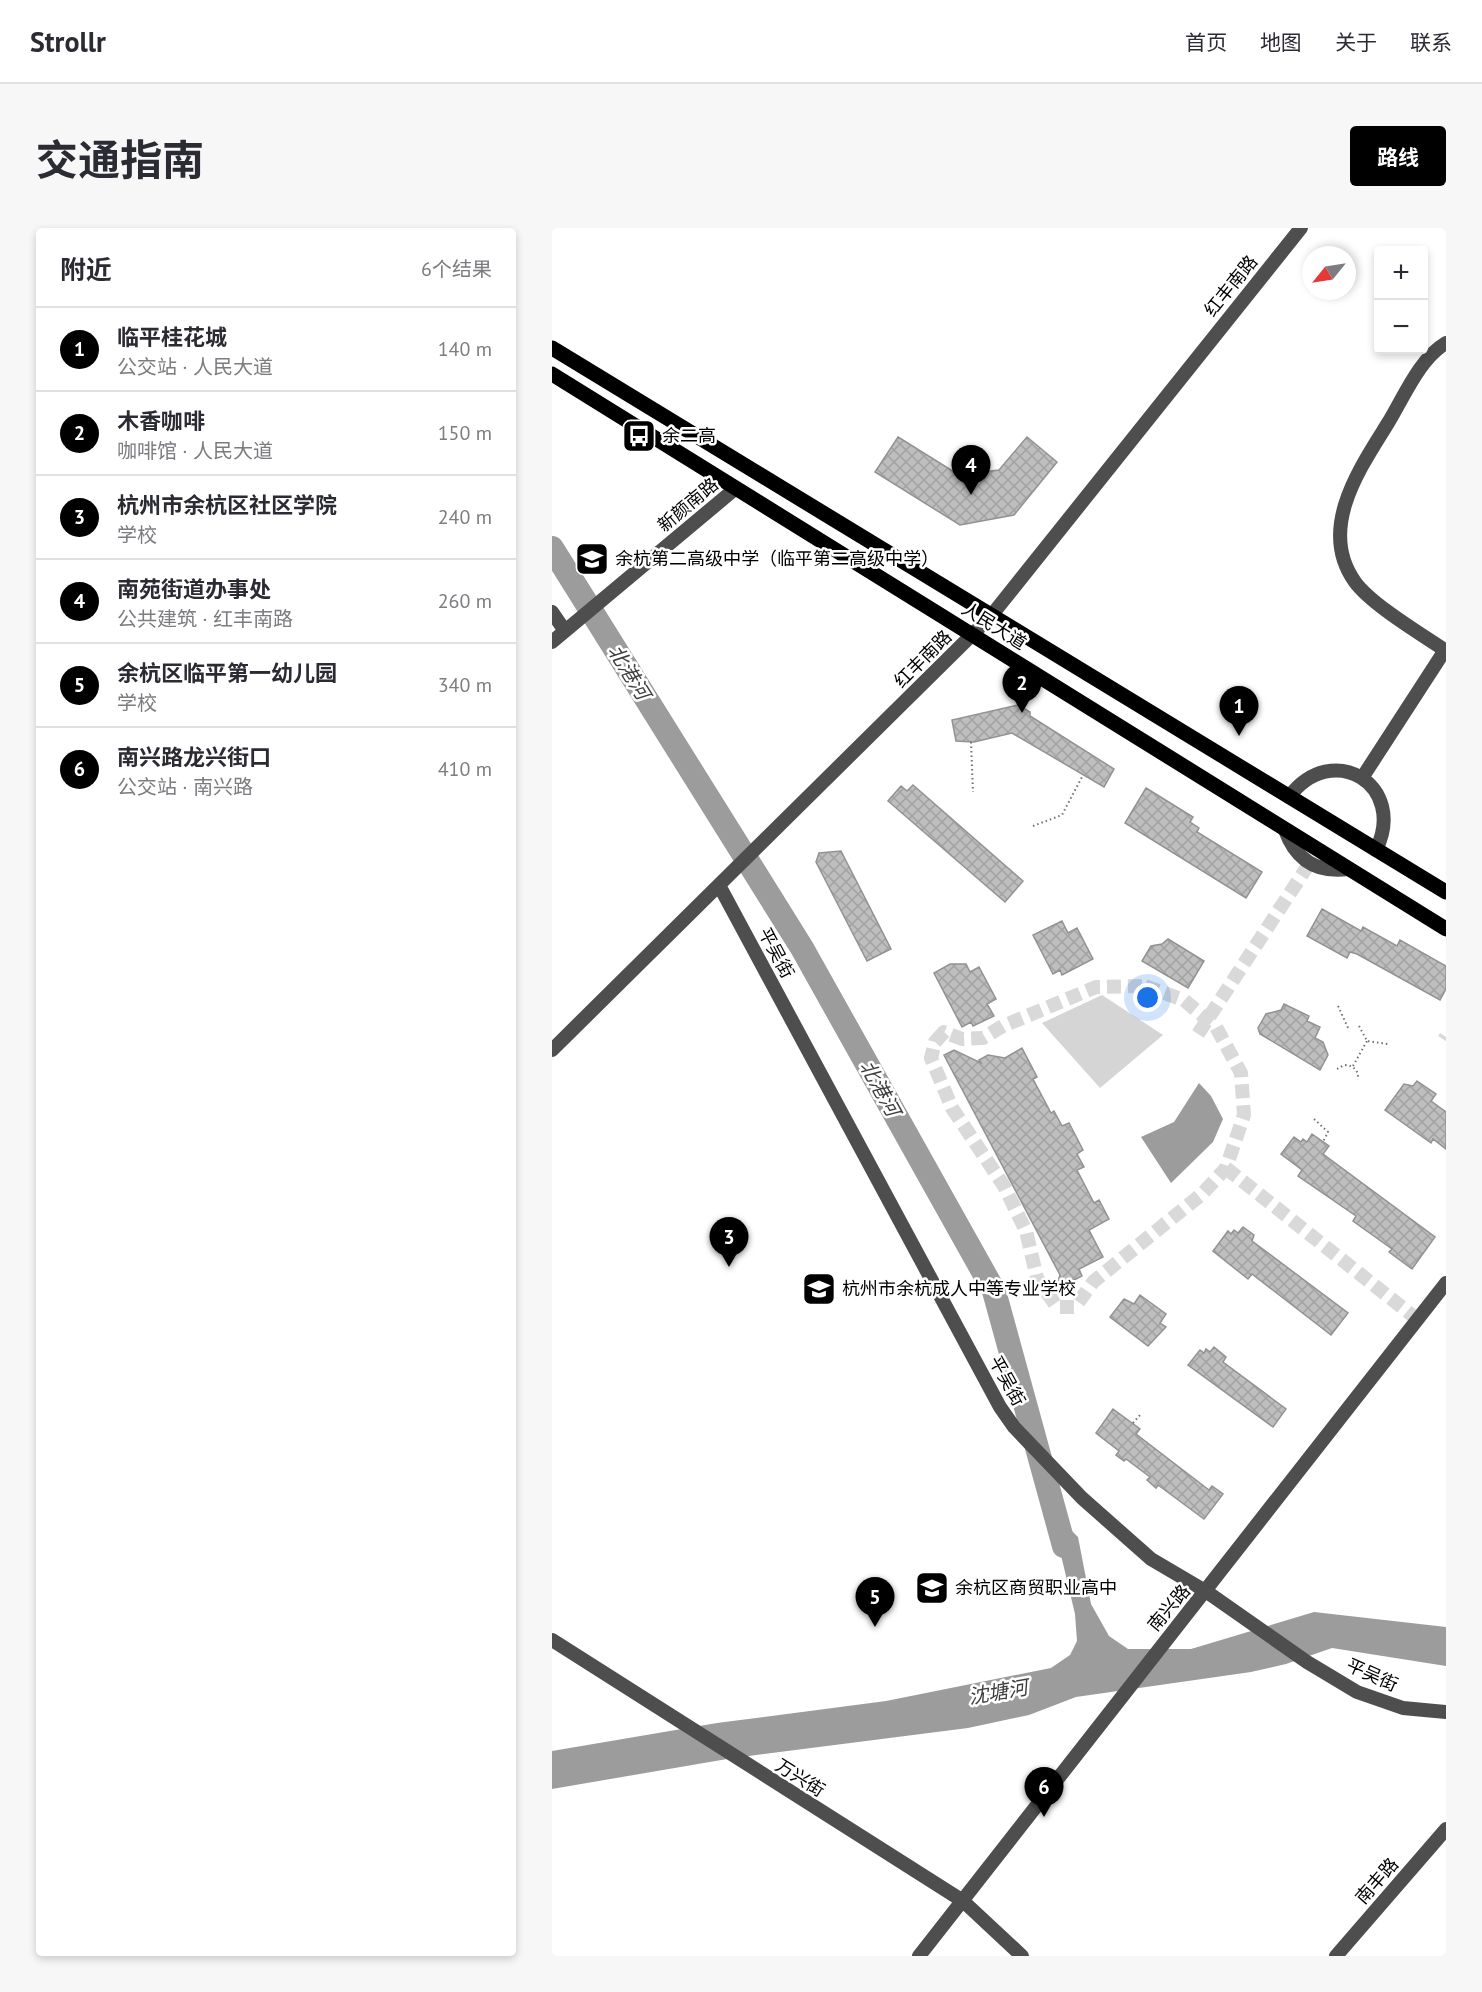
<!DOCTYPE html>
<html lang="zh">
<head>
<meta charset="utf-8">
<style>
  body { margin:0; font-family:"PT Sans","Noto Sans SC",sans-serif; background:#f7f7f7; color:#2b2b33 }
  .controls { position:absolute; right:18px; top:18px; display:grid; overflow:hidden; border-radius:6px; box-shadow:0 3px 9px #0003 }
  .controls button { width:54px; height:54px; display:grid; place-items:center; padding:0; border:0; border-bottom:2px solid #e1e1e2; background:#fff; color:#2b2b33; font:30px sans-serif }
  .compass { position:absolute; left:750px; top:18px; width:54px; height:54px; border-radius:50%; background:#fff; box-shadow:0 3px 9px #0003; rotate:240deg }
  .you { position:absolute; left:596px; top:770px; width:21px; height:21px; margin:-15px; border:4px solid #fff; border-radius:50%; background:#1a73e8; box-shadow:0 0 0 9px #1a73e833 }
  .badge { display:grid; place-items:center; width:39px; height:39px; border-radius:50%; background:#000; color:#fff; font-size:20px; font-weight:700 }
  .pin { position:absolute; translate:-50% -50px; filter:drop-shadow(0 2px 3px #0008) }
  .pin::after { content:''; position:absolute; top:32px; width:21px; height:18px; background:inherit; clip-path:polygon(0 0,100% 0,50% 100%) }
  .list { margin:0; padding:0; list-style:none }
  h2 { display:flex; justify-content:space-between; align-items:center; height:78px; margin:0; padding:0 24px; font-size:26px }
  h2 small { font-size:20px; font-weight:400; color:#7c7c81 }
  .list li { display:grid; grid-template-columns:39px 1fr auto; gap:18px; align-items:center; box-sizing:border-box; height:84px; padding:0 24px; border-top:2px solid #e1e1e2 }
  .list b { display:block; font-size:22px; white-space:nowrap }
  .list p { margin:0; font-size:20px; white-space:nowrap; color:#7c7c81 }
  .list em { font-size:20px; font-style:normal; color:#7c7c81 }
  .map { position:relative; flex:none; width:894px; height:1728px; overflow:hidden; border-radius:6px }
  header { display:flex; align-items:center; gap:36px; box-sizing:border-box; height:84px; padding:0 30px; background:#fff; border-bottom:2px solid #e1e1e2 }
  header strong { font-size:28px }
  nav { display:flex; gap:33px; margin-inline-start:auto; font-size:21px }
  .intro { display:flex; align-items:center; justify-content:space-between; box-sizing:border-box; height:144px; padding:0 36px }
  h1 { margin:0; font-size:42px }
  .button { padding:15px 27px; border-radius:6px; background:#000; color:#fff; font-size:21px; font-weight:700 }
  main { display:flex; gap:36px; padding:0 36px }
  aside { flex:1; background:#fff; border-radius:6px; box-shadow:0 3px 9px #0003 }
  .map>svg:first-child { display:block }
  .green { fill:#d5d5d5 }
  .water { fill:#9c9c9c }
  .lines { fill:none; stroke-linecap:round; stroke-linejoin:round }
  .river { stroke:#9c9c9c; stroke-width:24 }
  .building { fill:url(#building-cross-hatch); stroke:#929292; stroke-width:1.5 }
  .minor-tunnel { stroke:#d9d9d9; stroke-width:14; stroke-dasharray:14 7; stroke-linecap:butt }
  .path { stroke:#707070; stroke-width:2; stroke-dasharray:1.5 3; stroke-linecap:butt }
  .minor { stroke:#4e4e4e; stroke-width:14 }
  .major { stroke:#000; stroke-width:15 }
  .labels { text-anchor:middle; stroke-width:5; stroke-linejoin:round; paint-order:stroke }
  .street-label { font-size:18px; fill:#000; stroke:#fff }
  .poi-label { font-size:18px; fill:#000; stroke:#fff; text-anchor:start }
  .water-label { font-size:20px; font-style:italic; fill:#3d3d3d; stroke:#fff }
</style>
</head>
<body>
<header>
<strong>Strollr</strong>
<nav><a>首页</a><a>地图</a><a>关于</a><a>联系</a></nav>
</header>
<div class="intro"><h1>交通指南</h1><a class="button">路线</a></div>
<main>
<aside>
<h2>附近<small>6个结果</small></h2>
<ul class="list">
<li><span class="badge">1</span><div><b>临平桂花城</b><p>公交站 · 人民大道</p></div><em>140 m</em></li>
<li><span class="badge">2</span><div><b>木香咖啡</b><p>咖啡馆 · 人民大道</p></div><em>150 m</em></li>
<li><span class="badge">3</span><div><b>杭州市余杭区社区学院</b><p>学校</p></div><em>240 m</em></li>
<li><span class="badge">4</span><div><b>南苑街道办事处</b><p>公共建筑 · 红丰南路</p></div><em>260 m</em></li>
<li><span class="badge">5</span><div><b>余杭区临平第一幼儿园</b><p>学校</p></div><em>340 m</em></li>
<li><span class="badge">6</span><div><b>南兴路龙兴街口</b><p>公交站 · 南兴路</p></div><em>410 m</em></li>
</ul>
</aside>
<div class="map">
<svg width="894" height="1728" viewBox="0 0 894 1728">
  <defs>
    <pattern id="building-cross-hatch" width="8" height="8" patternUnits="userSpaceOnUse" patternTransform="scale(1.5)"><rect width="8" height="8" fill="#bebebe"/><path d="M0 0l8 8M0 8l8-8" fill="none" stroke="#a2a2a2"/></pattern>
  </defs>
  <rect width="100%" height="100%" fill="#fff"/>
  <!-- green -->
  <path class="green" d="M550,767L611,807L548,860L490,795Z"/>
  <!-- water -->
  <path class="water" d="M647,855L659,868L671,891L661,914L619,955L589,909L622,894Z
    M498,1281L526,1309L539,1376L557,1408L576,1421H639L762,1384L894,1399V1438L780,1420L734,1436L699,1444L524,1469L477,1487L416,1500L181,1530L0,1561V1523L165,1495L334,1473L499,1440L518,1427L525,1413L523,1386Z"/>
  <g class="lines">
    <!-- river -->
    <path class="river" d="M0,320L250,720L442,1063L512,1318"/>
  </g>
  <!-- building -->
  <path class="building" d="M346,209L407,247L447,242L475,209L505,234L462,287L408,297L323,244Z
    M466,477L478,484V488L562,541L552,559L460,505L422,514L404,513L400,492Z
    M361,557L471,653L453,674L336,573L349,558L355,563Z
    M594,560L641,589L638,594L647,600L645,604L710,644L694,670L573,595Z
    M289,623L339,721L315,733L264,634L267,625Z
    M770,681L809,703L811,699L845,718L848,712L894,738V761L888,772L805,726L798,724L795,730L755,708Z
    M510,693L516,705L525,700L541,731L510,747L508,742L501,746L481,707Z
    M616,711L652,733L636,760L590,733L599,718L610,716Z
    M398,736H414L418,744L427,739L444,771L435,776L442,788L421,798L419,794L410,799L382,745Z
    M732,776L757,788L755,793L768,799L763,810L771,814L776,827L768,842L708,806L706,800L714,786L729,782Z
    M470,820L485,849L481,851L499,885L502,883L510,898L517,895L531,922L525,926L532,939L525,942L542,975L547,972L557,991L537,1002L551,1029L527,1041L530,1048L520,1053L517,1063L504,1059L508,1047L392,827L402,822L429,835L427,832L436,827L453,830Z
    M865,853L884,866L879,873L894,884V921L881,911L879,915L833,882L852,856L861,858Z
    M760,906L777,918L771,926L883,1009L860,1041L837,1024L840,1021L801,993L804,988L746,948L750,942L729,926L742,909L749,914L751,911L755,914Z
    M691,999L702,1007L700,1013L796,1085L779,1107L700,1046L696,1051L661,1023L676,1003L679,1006L682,1002L686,1005Z
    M588,1067L614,1086L608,1095L614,1099L596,1118L558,1089L572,1071L582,1076Z
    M662,1119L674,1129L671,1134L734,1181L721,1199L636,1137L648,1122L652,1125L654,1121L658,1124Z
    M561,1181L588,1201L584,1206L657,1262L660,1258L671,1266L652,1291L606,1257L604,1260L595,1252L598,1249L574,1231L572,1233L564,1227L567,1223L544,1205Z"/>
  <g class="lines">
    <!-- minor-tunnel -->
    <path class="minor-tunnel" d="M593,758L632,772L664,799L689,845L692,887L674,940L650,966L541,1054L523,1079H505L485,1050L474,1003L452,958L400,880L379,830L383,814L392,804L410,811L431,810L451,798L544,759Z
      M646,806L757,636
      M892,812L894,809
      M674,940L866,1092"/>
    <!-- path -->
    <path class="path" d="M419,514L421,564
      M481,598L510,587L531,547
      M786,778L797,802
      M807,798L815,813L836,816
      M801,838L815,813
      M785,841L792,837C802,837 807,843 806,852
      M762,891L776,904L771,914
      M581,1195L588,1187"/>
    <!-- minor -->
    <path class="minor" d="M894,115C867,131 852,169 836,195C808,240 765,301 803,354C820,377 869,406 894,423
      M0,384L13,403
      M0,414L184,260
      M810,550L893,422
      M737,569C780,511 856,557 824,622
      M733,602C744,632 764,645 796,641
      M168,659L448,1179L462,1199L530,1270L599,1331L655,1364L755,1434L805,1464L851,1480L894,1484
      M0,822L439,388L749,0
      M0,1412L411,1673L470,1728
      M367,1728L894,1055
      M784,1728L894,1601"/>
    <!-- major -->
    <path class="major" d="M0,120L894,664
      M0,146L894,701"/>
  </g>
  <!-- icons -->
  <defs>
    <g id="bus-square" transform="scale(1.725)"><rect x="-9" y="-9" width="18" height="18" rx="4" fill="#000" stroke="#fff"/><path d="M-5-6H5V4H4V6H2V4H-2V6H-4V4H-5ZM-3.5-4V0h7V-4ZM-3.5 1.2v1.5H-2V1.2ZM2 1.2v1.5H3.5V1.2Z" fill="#fff"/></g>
    <g id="school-square" transform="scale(1.725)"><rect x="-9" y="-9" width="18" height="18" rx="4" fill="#000" stroke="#fff"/><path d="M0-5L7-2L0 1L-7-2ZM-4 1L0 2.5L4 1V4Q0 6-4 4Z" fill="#fff"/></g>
  </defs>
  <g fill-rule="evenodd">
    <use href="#bus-square" x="87" y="208"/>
    <use href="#school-square" x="40" y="331"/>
    <use href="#school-square" x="267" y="1061"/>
    <use href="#school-square" x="380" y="1360"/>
  </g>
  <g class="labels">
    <!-- street labels -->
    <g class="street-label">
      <text transform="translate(679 58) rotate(-51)" y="6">红丰南路</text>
      <text transform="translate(136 277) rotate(-40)" y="6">新颜南路</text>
      <text transform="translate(442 398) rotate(32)" y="6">人民大道</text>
      <text transform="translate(371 431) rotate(-45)" y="6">红丰南路</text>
      <text transform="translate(224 725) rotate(62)" y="6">平吴街</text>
      <text transform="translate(455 1153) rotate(61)" y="6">平吴街</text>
      <text transform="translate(617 1380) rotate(-50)" y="6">南兴路</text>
      <text transform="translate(820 1447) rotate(24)" y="6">平吴街</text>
      <text transform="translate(248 1550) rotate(32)" y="6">万兴街</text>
      <text transform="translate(825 1653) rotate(-49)" y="6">南丰路</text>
    </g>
    <!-- poi labels -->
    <g class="poi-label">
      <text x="110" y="214">余二高</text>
      <text x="63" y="337">余杭第二高级中学（临平第二高级中学）</text>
      <text x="290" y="1067">杭州市余杭成人中等专业学校</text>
      <text x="403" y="1366">余杭区商贸职业高中</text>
    </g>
    <!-- water labels -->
    <g class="water-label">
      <text transform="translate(77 444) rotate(58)" y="7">北港河</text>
      <text transform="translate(328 860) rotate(61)" y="7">北港河</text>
      <text transform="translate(446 1464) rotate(-10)" y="7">沈塘河</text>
    </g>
  </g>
</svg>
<div class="controls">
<button>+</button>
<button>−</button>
</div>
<svg class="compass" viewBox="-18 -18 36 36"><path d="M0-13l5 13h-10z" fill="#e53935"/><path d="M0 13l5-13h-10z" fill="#7c7c81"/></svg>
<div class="you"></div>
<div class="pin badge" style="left:687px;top:508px">1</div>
<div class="pin badge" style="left:470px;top:485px">2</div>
<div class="pin badge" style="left:177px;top:1039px">3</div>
<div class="pin badge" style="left:419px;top:267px">4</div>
<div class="pin badge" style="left:323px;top:1399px">5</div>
<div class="pin badge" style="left:492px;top:1589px">6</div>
</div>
</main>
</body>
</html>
